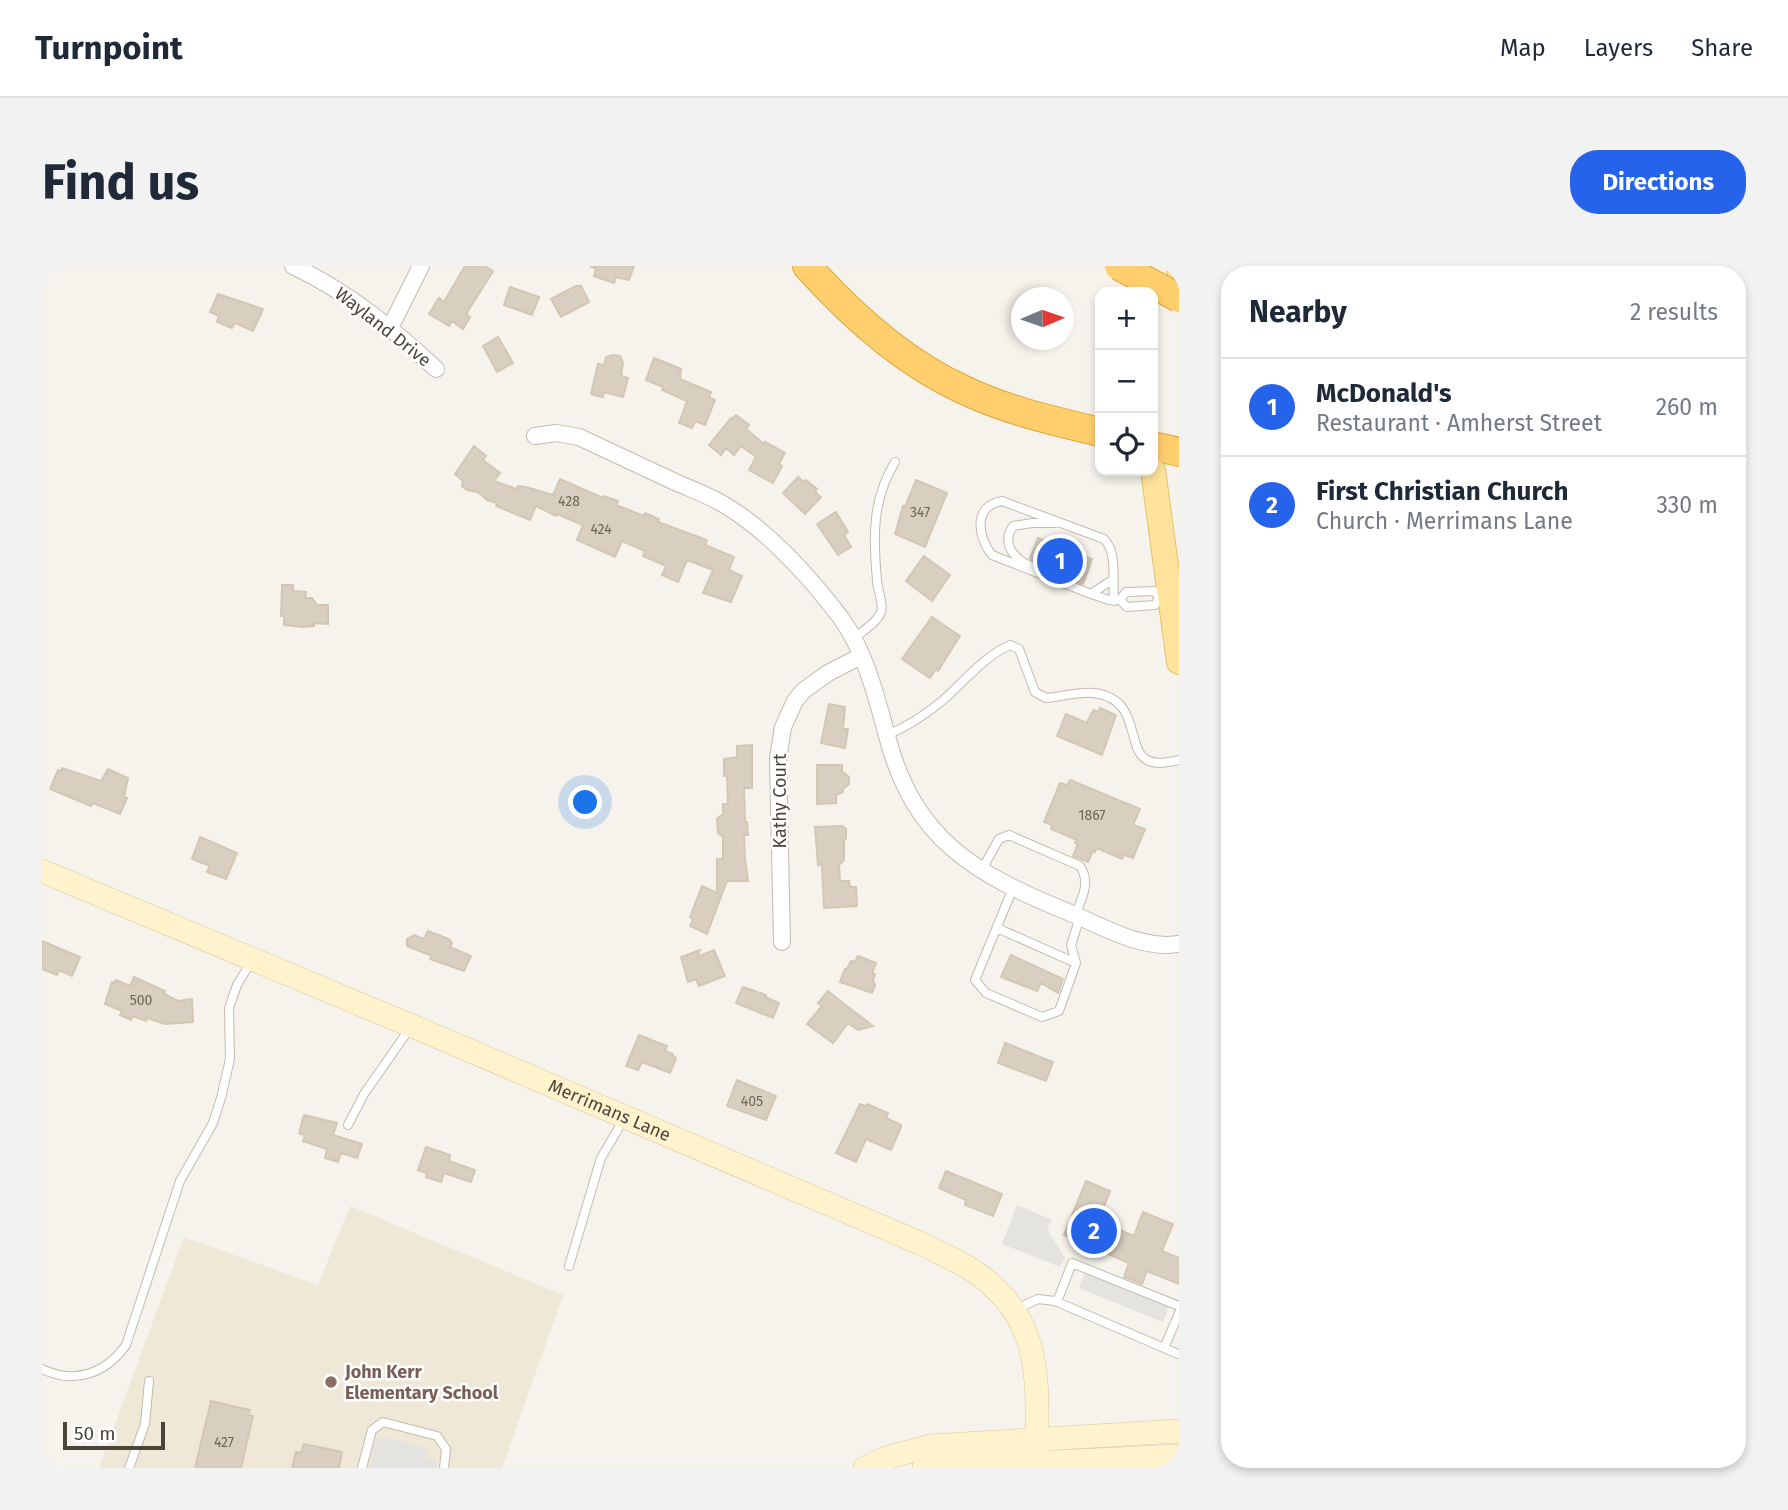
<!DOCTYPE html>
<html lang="en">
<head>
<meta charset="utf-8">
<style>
  body { margin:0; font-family:"Fira Sans",sans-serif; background:#f2f2f3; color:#1f2937 }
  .controls { position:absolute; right:21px; top:21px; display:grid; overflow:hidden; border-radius:14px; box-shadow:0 4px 10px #0003 }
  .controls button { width:63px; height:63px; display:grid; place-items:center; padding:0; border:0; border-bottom:2px solid #e0e1e3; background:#fff; color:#1f2937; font:35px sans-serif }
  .compass { position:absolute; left:969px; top:21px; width:63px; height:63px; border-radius:50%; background:#fff; box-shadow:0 4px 10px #0003; rotate:88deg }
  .scale { position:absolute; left:21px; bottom:18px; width:102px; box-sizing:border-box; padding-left:7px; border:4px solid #4b4439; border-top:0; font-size:19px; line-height:24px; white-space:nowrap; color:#4b4439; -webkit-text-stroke:5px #fff; paint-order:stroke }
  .you { position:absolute; left:544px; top:537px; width:24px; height:24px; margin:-18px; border:5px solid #fff; border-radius:50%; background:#1a73e8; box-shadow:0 0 0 10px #1a73e833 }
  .badge { display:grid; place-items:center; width:46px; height:46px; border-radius:50%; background:#2563eb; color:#fff; font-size:23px; font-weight:700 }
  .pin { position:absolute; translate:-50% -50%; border:4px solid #fff; box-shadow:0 2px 7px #0006 }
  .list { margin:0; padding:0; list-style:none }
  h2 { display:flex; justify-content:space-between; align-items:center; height:91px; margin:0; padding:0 28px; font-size:30px }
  h2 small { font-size:23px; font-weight:400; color:#747a83 }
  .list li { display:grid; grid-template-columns:46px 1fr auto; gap:21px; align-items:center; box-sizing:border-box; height:98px; padding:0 28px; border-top:2px solid #e0e1e3 }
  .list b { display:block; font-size:26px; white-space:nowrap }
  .list p { margin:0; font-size:23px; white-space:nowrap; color:#747a83 }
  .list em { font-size:23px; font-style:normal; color:#747a83 }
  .icon { flex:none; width:38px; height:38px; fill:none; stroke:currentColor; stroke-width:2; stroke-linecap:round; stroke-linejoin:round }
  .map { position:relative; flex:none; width:1137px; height:1202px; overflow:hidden; border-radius:28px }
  header { display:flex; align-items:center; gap:42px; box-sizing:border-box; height:98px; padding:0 35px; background:#fff; border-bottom:2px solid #e0e1e3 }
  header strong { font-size:33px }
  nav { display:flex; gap:38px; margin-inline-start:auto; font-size:24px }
  .intro { display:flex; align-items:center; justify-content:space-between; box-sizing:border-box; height:168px; padding:0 42px }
  h1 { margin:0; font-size:49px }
  .button { padding:18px 32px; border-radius:28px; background:#2563eb; color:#fff; font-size:24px; font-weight:700 }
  main { display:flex; gap:42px; padding:0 42px }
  aside { flex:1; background:#fff; border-radius:28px; box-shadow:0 4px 10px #0003 }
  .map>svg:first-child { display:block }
  .education { fill:#efe8d6 }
  .parking { fill:#e5e3e0 }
  .building { fill:#d8cfc1; stroke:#d3c7b4; stroke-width:2 }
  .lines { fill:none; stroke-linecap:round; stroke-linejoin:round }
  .service-casing { stroke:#c2bbae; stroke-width:10 }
  .minor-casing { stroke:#c2bbae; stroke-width:18 }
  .secondary-casing { stroke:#d6c79b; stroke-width:24 }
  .primary-casing { stroke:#e6c16a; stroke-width:26 }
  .motorway-casing { stroke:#e0a43c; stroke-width:30 }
  .service { stroke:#fff; stroke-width:8 }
  .minor { stroke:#fff; stroke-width:16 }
  .secondary { stroke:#fff3cd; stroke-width:23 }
  .primary { stroke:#ffe39c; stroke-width:24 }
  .motorway { stroke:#ffcf6e; stroke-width:28 }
  .motorway-bridge-casing { stroke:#e0a43c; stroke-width:30; stroke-linecap:butt }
  .motorway-bridge { stroke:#ffcf6e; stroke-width:28 }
  .education-dot { fill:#8d6e63; stroke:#fff; stroke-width:2.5 }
  .labels { text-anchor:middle; stroke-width:5; stroke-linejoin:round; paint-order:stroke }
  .number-label { font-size:14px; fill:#6e675b }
  .street-label { font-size:18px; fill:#4b4439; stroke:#fff }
  .education-label { font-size:18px; font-weight:bold; fill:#785e54; stroke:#fff; text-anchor:start }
</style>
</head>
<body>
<header>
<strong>Turnpoint</strong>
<nav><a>Map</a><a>Layers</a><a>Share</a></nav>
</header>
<div class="intro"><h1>Find us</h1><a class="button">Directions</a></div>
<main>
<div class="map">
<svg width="1137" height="1202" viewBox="0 0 1137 1202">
  <rect width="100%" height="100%" fill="#f6f3ec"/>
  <!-- education -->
  <path class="education" d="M308,940L521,1029L460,1202H57L142,971L276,1019Z"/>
  <!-- parking -->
  <path class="parking" d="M975,939L1010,954L1005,963L1023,992L1018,1001L960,978Z
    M1045,1001L1129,1035L1121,1056L1037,1022Z
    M335,1170L386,1182L384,1192L396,1195L394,1202H327Z"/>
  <!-- building -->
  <path class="building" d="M423,0H442L451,5L424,48L428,51L421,63L410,55L407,60L387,48L397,32L402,36Z
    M548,0H592L587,14L574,11L572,17L552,10L554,3Z
    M534,20H539L547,36L519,51L509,33Z
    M468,21L497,31L490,49L462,39Z
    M176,28L221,43L211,65L193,57L190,62L175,56L177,50L168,46Z
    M456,71L471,97L455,106L441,80Z
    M571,89L578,90L581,97L579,110L586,112L581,131L562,126L561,131L549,128L556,98L562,99L564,91Z
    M612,92L639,103L638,113L669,126L667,131L673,134L663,159L653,155L650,162L637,157L645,135L620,124L621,121L604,114Z
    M694,149L707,159L704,163L722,178L723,176L743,187L737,198L740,200L731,217L707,204L714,191L699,180L692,189L684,182L679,189L667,179L689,152L690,153Z
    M432,180L444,190L441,194L458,207L452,215L475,223L476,220L484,221L511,229L518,213L561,232L562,230L576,235L574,239L602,250L603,247L617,253L616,256L665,274L663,279L692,291L687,304L700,310L689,336L661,327L671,304L645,294L636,316L620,309L624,300L601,290L603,285L580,275L573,291L535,274L541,259L515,248L514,250L494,240L488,254L454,240L455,237L445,234L436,226L425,224L420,220L421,215L413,208Z
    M756,211L762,216L764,214L775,223L773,226L779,231L763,248L741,227Z
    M874,214L905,227L883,281L853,268L861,240L863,241Z
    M794,246L806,266L802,269L809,281L796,289L775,258Z
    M996,272L1050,293L1041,318L995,300L988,292Z
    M882,290L908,309L890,335L864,315Z
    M240,319H251V325L264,326L263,332H270L275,339H286V358L272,357V360L261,361L242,359V350H239Z
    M890,351L918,370L896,405L894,403L888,412L860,393Z
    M787,438L803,441L801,463H806L803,482L779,477Z
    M1058,442L1074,449L1060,489L1015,470L1024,448L1045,457L1049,448L1052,444L1056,446Z
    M710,479V522H702L703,556H705L706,569H702L703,592L706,615H685L665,668L648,660L651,653L648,651L660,620L675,627V593H681V571L676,567L675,553L681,548V538H686L685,510H682V493L695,491V480Z
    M775,499H800V505L807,511V518L801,523V526L794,529V537L775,538Z
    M20,502L59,515L66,503L86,512L82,531L85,532L78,548L51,537L49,540L8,523L16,504L19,505Z
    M1028,514L1098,543L1091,559L1103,563L1091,592L1082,589L1080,593L1055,582L1053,586L1051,585L1046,596L1031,590L1036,578L1033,577L1035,574L1009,563L1010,559L1002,556L1018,517L1025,519Z
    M800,560L804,563V572L802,575V594L797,599L798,615H807L808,621H814L815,640L782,642L780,599H776L773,561Z
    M158,571L195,587L184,613L165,606L168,600L150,593Z
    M386,665L407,673L410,677L408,681L429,690L422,705L388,693L390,690L365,680V673L372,669L382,673Z
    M0,675L38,691L30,710L17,704L15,709L0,703Z
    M658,684L655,691L672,684L683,710L657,720L654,713L646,716L639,691Z
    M969,689L1021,713L1016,727L999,717L995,725L959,711Z
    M816,690L834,697L830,707L833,708L831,714L833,719L830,727L798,716L803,703H805L809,695L813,696Z
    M92,711L123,725L122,728L136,735L150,733L151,756L123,758L105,752L104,755L91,750L89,754L78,749L80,745L63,738L70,716L72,717L74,714L88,720Z
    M701,721L724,729L723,731L737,737L731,752L694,737Z
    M786,725L797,734L831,760L816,764L806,757L791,777L765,758L780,740L776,737Z
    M597,769L625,780L623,785L631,788L630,790L634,792L628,807L600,796L596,804L584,800Z
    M963,777L1011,796L1004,815L956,797Z
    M695,814L734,830L724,854L685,840Z
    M818,838L824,840L825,838L846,847L844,852L859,859V861L849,884L824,873L814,896L794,887Z
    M262,849L295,857L291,869L320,878L315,892L299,887L296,896L283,892L285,883L261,875L263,869L257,867Z
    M384,881L408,889L407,895L433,904L429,916L402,907L399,916L384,911L385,907L376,904Z
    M904,905L960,928L951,950L923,939L924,934L897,922Z
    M1044,915L1068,925L1056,955L1092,970L1101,946L1131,958L1120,985L1137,992V1018L1105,1005L1100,1018L1082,1011L1087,997L1022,969Z
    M169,1135L208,1144L206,1149L211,1150L199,1202H153Z
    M262,1178L300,1186L297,1202H250L254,1186L259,1187Z"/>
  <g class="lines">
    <!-- service casing -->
    <g class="service-casing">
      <path id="service" d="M989,300C972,293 959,278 971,260L990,257H1014
        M1070,314L1049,328L950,289C936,272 930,240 960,235L1062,273C1076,287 1070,316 1072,335
        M1049,328L1067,334H1078L1084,326L1112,325L1117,331
        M1078,334L1085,341L1113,339L1117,331H1120
        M811,373C819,366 835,357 839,346C842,337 835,324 835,314C831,271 830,234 853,196
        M845,469C865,461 883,449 900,435C921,417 942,390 968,379L977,383L993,426L1004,432C1018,431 1037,425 1052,427C1100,433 1083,482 1105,494C1114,499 1127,496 1137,494
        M939,605L957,573L967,569L1038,600C1049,616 1040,633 1033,649
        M971,622L933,714L944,727L1000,751L1017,745L1034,697L1029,679L1038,651
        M955,662L1034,697
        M306,859L322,828L368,762
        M527,1000L559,892L582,853
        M1015,1036L1030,997L1137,1040
        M974,1043L996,1033L1013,1035L1136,1088
        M1122,1082L1137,1047
        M0,1103C33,1119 64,1107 84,1079L138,915L171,857L179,832L188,793L187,742L195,719L209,696
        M87,1202L103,1158L107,1115
        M320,1202L330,1164L341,1156L395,1170L404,1183L402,1202"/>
    </g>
    <!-- minor casing -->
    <g class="minor-casing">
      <path id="minor" d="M251,0C306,26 350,62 394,103
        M348,62L379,0
        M493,170L514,167L537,171C569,186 601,201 633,216C649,223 666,229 681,238C727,265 767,310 799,352C824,387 834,430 845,470C872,574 933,608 1026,646C1060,660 1099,684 1137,678
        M740,676L736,493L741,461L753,435L761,425L786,407L819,390"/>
    </g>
    <!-- secondary casing -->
    <g class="secondary-casing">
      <g id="secondary">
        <path id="s1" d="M0,605L370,760L878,977C897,987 918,995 936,1008C1005,1058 994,1121 995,1196"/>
        <path d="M823,1202L844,1192L888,1180L1137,1165"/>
        <path d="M882,1202L1137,1190"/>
      </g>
    </g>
    <!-- primary casing -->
    <g class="primary-casing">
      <path id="primary" d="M1137,0V5
        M1111,204L1137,396"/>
    </g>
    <!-- motorway casing -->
    <g class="motorway-casing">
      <path id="motorway" d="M765,0C808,48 861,96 920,123C963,144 1012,155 1058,166
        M1111,180L1137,186"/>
    </g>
    <!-- service -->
    <use href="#service" class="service"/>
    <!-- minor -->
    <use href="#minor" class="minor"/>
    <!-- secondary -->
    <use href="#secondary" class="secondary"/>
    <!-- primary -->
    <use href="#primary" class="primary"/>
    <!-- motorway -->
    <use href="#motorway" class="motorway"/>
    <!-- motorway-bridge casing -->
    <g class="motorway-bridge-casing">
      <path id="motorway-bridge" d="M1077,0L1137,32"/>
    </g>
    <!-- motorway-bridge -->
    <use href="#motorway-bridge" class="motorway-bridge"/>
  </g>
  <!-- markers -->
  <circle class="education-dot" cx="289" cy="1116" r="7"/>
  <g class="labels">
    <!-- number labels -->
    <g class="number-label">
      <text x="527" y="240">428</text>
      <text x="878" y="251">347</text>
      <text x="559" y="268">424</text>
      <text x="1050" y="554">1867</text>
      <text x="99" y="739">500</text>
      <text x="710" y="840">405</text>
      <text x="182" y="1181">427</text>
    </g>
    <!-- street labels -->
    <g class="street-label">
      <text transform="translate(341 61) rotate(38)" y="6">Wayland Drive</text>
      <text transform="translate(738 535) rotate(-90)" y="6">Kathy Court</text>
      <text dy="6" stroke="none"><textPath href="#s1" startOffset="616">Merrimans Lane</textPath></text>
    </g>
    <!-- education labels -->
    <g class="education-label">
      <text x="303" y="1112">John Kerr<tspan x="303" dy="21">Elementary School</tspan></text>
    </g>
  </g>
</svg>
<div class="controls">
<button>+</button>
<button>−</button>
<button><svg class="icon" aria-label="locate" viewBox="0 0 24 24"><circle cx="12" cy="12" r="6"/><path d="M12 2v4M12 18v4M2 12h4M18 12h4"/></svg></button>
</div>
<svg class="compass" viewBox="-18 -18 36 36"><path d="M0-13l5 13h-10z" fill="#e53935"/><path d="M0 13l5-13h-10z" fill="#747a83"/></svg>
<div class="scale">50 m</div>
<div class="you"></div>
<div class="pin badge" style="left:1018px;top:295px">1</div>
<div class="pin badge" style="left:1052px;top:965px">2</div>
</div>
<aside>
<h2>Nearby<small>2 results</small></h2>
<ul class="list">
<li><span class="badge">1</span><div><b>McDonald's</b><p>Restaurant · Amherst Street</p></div><em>260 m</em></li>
<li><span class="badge">2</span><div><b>First Christian Church</b><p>Church · Merrimans Lane</p></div><em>330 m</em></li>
</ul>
</aside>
</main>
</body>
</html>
